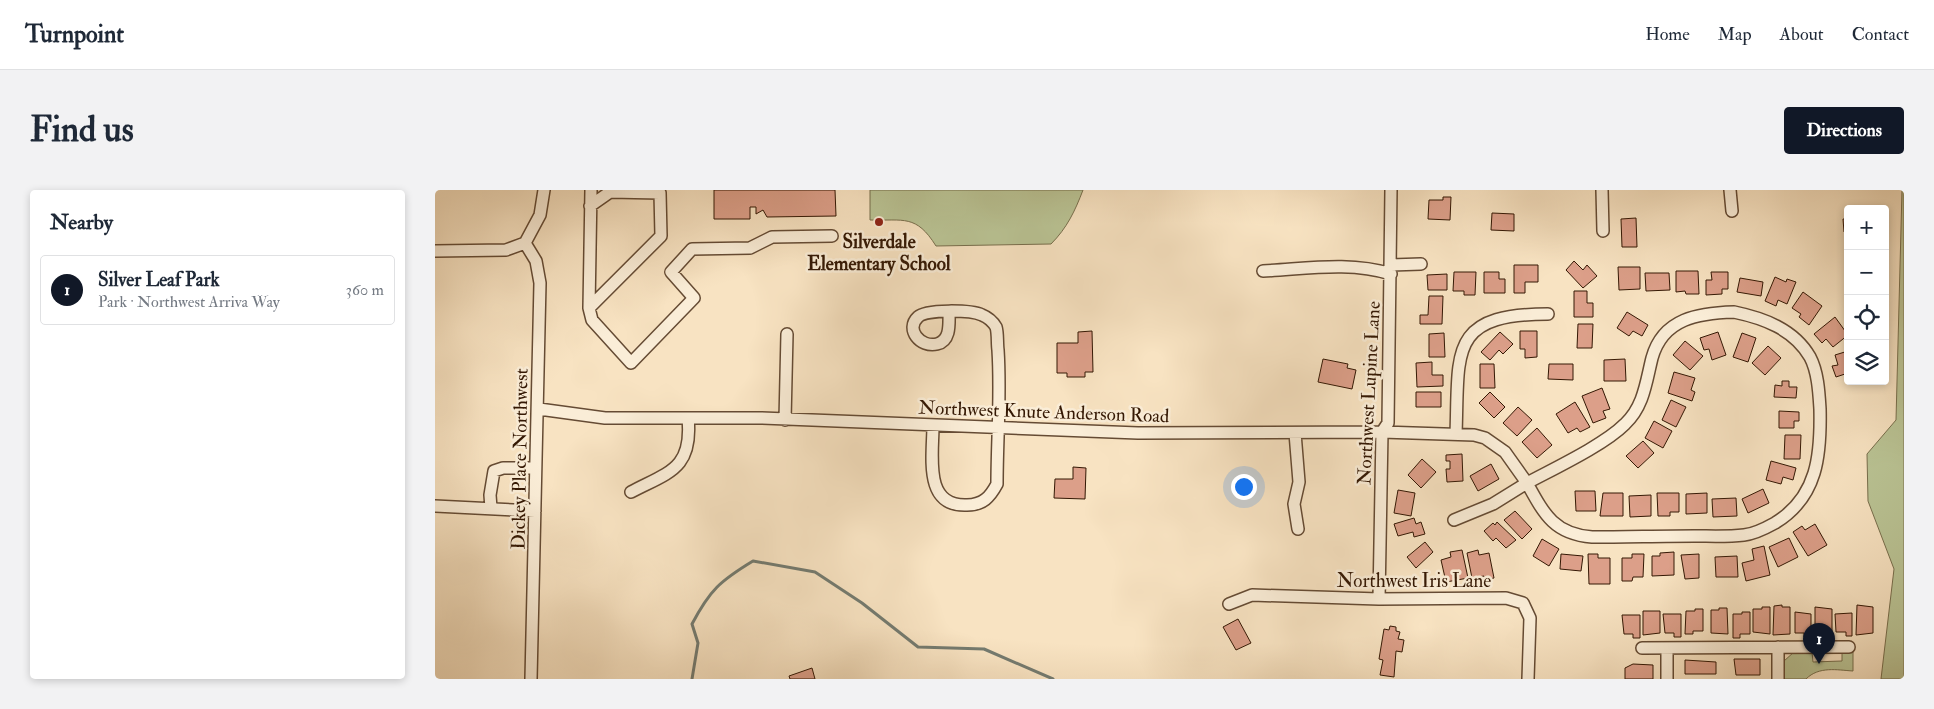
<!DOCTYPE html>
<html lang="en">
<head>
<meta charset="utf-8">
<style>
  body { margin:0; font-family:"IM FELL Double Pica",serif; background:#f2f2f3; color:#1f2937 }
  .controls { position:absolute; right:15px; top:15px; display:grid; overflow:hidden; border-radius:5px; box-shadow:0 2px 8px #0003 }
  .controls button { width:45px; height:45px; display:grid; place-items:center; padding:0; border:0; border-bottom:1px solid #e0e1e3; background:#fff; color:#1f2937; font:25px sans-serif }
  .you { position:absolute; left:808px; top:296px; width:18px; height:18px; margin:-12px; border:4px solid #fff; border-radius:50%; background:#1a73e8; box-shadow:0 0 0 8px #1a73e833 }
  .badge { display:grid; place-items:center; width:32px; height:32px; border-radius:50%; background:#111827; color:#fff; font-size:16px; font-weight:700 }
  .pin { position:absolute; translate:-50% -41px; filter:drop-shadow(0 1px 2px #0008) }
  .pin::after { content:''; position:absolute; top:26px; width:18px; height:15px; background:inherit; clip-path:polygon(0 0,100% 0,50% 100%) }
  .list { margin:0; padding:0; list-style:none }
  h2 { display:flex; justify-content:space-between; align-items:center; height:65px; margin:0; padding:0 20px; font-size:21px }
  h2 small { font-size:16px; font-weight:400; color:#747a83 }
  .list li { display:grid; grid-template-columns:32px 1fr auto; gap:15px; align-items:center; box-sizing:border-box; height:70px; margin:0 10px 10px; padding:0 10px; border:1px solid #e0e1e3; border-radius:5px }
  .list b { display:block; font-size:19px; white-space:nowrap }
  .list p { margin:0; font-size:16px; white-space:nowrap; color:#747a83 }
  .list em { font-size:16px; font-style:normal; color:#747a83 }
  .icon { flex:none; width:28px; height:28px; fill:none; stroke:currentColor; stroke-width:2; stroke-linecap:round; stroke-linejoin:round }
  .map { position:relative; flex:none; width:1469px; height:489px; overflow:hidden; border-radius:5px }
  header { display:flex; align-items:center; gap:30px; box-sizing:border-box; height:70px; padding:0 25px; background:#fff; border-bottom:1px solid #e0e1e3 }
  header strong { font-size:24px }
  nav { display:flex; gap:28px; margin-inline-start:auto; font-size:18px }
  .intro { display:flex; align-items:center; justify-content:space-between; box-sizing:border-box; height:120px; padding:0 30px }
  h1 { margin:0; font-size:35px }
  .button { padding:12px 22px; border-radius:5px; background:#111827; color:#fff; font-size:18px; font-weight:700 }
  main { display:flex; gap:30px; padding:0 30px }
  aside { flex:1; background:#fff; border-radius:5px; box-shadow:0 2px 8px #0003 }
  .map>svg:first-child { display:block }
  .green { fill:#bac495; stroke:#776e4c }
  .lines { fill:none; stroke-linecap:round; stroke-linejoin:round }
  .stream { stroke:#747b70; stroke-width:3 }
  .building { fill:#dc9f89; stroke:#341804 }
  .minor-casing { stroke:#654b34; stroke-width:14 }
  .minor { stroke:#faedd7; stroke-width:11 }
  .poi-dot { fill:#8f2418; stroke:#faedd7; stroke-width:2 }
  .labels { text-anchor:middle; stroke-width:5; stroke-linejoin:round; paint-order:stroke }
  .poi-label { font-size:19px; font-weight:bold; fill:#341804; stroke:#faedd7 }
  .street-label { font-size:19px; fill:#341804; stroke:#faedd7 }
</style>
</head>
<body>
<header>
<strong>Turnpoint</strong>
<nav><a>Home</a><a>Map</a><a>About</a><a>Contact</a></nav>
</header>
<div class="intro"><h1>Find us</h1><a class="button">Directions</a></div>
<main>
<aside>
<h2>Nearby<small></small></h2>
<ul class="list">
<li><span class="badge">1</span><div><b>Silver Leaf Park</b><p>Park · Northwest Arriva Way</p></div><em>360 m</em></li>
</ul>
</aside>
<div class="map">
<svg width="1469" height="489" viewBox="0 0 1469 489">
  <rect width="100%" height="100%" fill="#f8e3c2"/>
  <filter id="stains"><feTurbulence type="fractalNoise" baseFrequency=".004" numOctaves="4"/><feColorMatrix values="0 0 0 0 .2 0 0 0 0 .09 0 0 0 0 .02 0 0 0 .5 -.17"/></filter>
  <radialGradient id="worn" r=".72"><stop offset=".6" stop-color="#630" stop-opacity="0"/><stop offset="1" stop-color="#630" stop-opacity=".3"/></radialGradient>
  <!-- green -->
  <path class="green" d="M435,0H648C640,21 632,38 616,54L501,56C481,24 469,31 435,30Z
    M1467,0H1469V489H1446L1459,379L1433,311L1432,264L1461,230Z
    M1359,462H1377L1378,472L1407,471V462H1418V481C1402,480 1384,476 1371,489H1348L1349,471Z"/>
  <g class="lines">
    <!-- stream -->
    <path class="stream" d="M257,489L263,453L257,434C275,400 285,391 318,371L380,382L427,413L483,457L549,459L618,489"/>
  </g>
  <!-- building -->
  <path class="building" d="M279,0H400L401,26L332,27L328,20L321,24V17H315V29H279Z
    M1008,7H1016L1015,30L993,29L994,10H1008Z
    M1057,23L1079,24V41L1056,40Z
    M1201,28L1202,57H1187L1186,29Z
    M1408,29H1413V42H1409Z
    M1139,71L1148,80L1152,75L1162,86L1148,98L1131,80Z
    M1079,75H1103V92H1090V103H1079Z
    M1183,77H1205V99L1184,100Z
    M1241,81H1263L1264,104H1251L1250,101L1241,102Z
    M1019,82H1041L1040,105H1029V101H1018Z
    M1049,82H1064V89H1070V103H1049Z
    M1276,82H1293V99H1287V104L1271,105V90H1277Z
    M1210,83H1234L1235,100L1211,101Z
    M1012,84V100H993L992,85Z
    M1340,87L1351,92L1352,89L1361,92L1352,114L1343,110L1341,116L1330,111Z
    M1305,88L1328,92L1326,106L1302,102Z
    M1139,101H1152V113H1158V127H1139Z
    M1368,102L1387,116L1374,135L1364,127L1366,124L1357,118Z
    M994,106H1008L1007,134H985V125H993Z
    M1192,122L1213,135L1207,146L1198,141L1194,146L1182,138Z
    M1400,127L1413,145L1398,157L1391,149L1387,153L1379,144Z
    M1143,134H1158L1157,158H1142Z
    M657,141L658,182H650V187H632V183H622V153H643V142Z
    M1085,141H1102V167L1090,168V159H1085Z
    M1065,142L1078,154L1068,164L1064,160L1055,170L1046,162Z
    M1283,142L1291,165L1277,170L1274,159L1269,160L1265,148Z
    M1009,143L1010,167H994V144Z
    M1307,143L1321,148L1313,172L1298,167Z
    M1250,151L1268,166L1255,180L1238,165Z
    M1333,156L1346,168L1330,185L1317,173Z
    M1413,161V183L1401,187L1397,176L1403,175L1400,165Z
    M888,169L913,174L912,178L921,180L917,199L883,192Z
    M1190,169L1191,191H1169V170Z
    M997,172V185H1008V196L982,197L981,173Z
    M1045,174H1059L1060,198H1045Z
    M1114,174H1138V190L1113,189Z
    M1239,182L1260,188L1256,200L1260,202L1257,211L1233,203Z
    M1347,191H1354V197H1362L1361,208L1339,207L1340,195L1347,196Z
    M1167,198L1175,219L1168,221L1171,228L1158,233L1147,206Z
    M981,202H1006V217H981Z
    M1055,202L1070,217L1059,228L1044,213Z
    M1236,210L1251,217L1241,237L1227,230Z
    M1140,212L1155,237L1145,242L1142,238L1133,243L1121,224Z
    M1083,217L1097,230L1082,246L1068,233Z
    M1344,221L1364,222V231H1359V238H1344Z
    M1219,231L1237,241L1228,258L1210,248Z
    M1102,238L1117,255L1102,268L1087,252Z
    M1350,245H1366L1365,269H1349Z
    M1208,251L1219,263L1203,278L1191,266Z
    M1027,264L1028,291L1012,292L1011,279H1015V271H1011V265Z
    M987,269L1001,282L986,298L973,285Z
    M1336,271L1361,278L1358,290L1348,287L1346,294L1331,290Z
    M1056,274L1064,289L1043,301L1035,286Z
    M638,277L651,278L650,309L619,308L620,289H638Z
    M1328,299L1334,313L1313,323L1307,309Z
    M963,300L980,303L976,326L959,323Z
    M1140,301H1160L1161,321H1141Z
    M1168,303H1188V326H1165Z
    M1222,303H1244V322H1235V326H1223Z
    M1272,303V323L1251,324V304Z
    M1216,305V326L1195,327L1194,306Z
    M1301,308L1302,326L1278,327L1277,309Z
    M1080,321L1097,339L1087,349L1069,330Z
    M979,328L981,334L986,332L990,344L979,347L978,342L963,346L959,334Z
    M1062,332L1081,350L1071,358L1061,348L1058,351L1049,341L1058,333L1060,335Z
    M1380,334L1392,355L1373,366L1358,342L1367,336L1370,340Z
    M1354,348L1363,367L1343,377L1334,357Z
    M1107,349L1124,359L1114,376L1098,366Z
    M990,352L998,362L981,378L972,367Z
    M1329,356L1335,385L1311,391L1307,373L1319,370L1317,359Z
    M1027,360L1033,388L1011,392L1006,370L1016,367L1015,362Z
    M1043,360L1044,365L1054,363L1059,388L1050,390L1049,386L1037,388L1032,363Z
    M1239,362V385L1217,386V366H1225V363Z
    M1126,364L1148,366L1146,381L1125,379Z
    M1153,364H1163V368H1175V394H1154Z
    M1197,364H1209L1208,387H1198L1197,391H1187V368H1197Z
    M1264,364V388L1250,389L1246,365Z
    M1302,366L1303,387H1281L1280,367Z
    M1347,415V417H1355V444L1338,445L1339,416Z
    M1422,415L1438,417V443L1421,445Z
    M1327,417H1335V444L1318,442V419H1327Z
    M1380,417L1397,419V442L1380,444Z
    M1284,418H1292L1293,444L1276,443V420H1284Z
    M1260,419H1268V441H1258V444H1250L1251,421H1260Z
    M1208,421H1225V443L1208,445Z
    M1307,422H1315V444H1305V448H1298V424H1307Z
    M1360,422L1376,424V447H1369V443H1360Z
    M1417,423V446H1411V442H1401L1400,424Z
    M1228,424H1246V447H1239V443H1230Z
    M1187,425H1205V448H1198V444H1189Z
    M803,429L816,453L801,460L788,437Z
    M955,436L961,437V441L965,442L963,449L969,450L967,462L961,461L959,487L945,485L948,470L944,469L949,439L954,440Z
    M1299,469H1325V485H1301Z
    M1250,470L1281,472V484H1250Z
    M1198,474L1218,475V489H1190V478Z
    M377,478L380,489H355L354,486Z"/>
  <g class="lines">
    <!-- minor casing -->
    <g class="minor-casing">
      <path id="minor" d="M156,0L154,118L157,130L196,173L259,108L236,82L257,59L315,58L337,47L397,46
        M1167,0L1168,41
        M1295,0L1297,21
        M90,53L101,71L105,93L96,489
        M0,61L71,60L90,53L105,25L109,0
        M956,75L986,74
        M828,81C871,79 914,71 956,84
        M154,118L226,46L225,3L175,2L155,16
        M1299,122C1328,128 1359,139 1375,167C1383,182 1384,203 1385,219C1386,264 1383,307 1340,333C1331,338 1319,344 1309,345C1292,347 1275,346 1259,346C1225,346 1191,347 1157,347C1119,344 1109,324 1092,293C1120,278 1169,255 1190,234C1209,216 1211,192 1217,168C1228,128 1264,123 1299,122Z
        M104,219L170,228H326L703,243L947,242L1039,245L1050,248L1070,262L1092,293L1058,314L1019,330
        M350,230L352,144
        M498,235C498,266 488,317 532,315C548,315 555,307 562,294C562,250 566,205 563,160C562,153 563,143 561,137C558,132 552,127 547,125C536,120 491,119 483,127C470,139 485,158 502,154C516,151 514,133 514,122
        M860,243L864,292L859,314L863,339
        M1021,244C1024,162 1013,124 1113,124
        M196,302C234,282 258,279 253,228
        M0,316L100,321
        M56,318L55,305L59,281L68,278H100
        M944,409L947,242L953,233L956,0
        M794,414L817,405L944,409L1071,408L1088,413L1095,428L1093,489
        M1343,457V489
        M1207,458L1414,457
        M1232,489V458"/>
    </g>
    <!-- minor -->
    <use href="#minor" class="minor"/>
  </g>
  <!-- markers -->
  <circle class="poi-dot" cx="444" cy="32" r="5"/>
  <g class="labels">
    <!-- poi labels -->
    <g class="poi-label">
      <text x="444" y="58">Silverdale<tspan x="444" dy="22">Elementary School</tspan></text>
    </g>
    <!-- street labels -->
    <g class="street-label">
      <text transform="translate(933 203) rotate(-87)" y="7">Northwest Lupine Lane</text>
      <text transform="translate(609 221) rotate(2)" y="7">Northwest Knute Anderson Road</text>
      <text transform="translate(84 269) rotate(-89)" y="7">Dickey Place Northwest</text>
      <text x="979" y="397">Northwest Iris Lane</text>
    </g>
  </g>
  <rect width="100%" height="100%" filter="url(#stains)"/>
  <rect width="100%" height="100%" fill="url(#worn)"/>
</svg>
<div class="controls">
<button>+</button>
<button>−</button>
<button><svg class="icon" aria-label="locate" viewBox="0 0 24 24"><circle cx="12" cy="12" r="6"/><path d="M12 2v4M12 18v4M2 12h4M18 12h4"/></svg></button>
<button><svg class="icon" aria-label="layers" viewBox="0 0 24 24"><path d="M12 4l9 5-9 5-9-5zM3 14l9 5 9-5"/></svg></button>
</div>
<div class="you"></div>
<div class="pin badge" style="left:1384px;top:474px">1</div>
</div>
</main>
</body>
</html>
